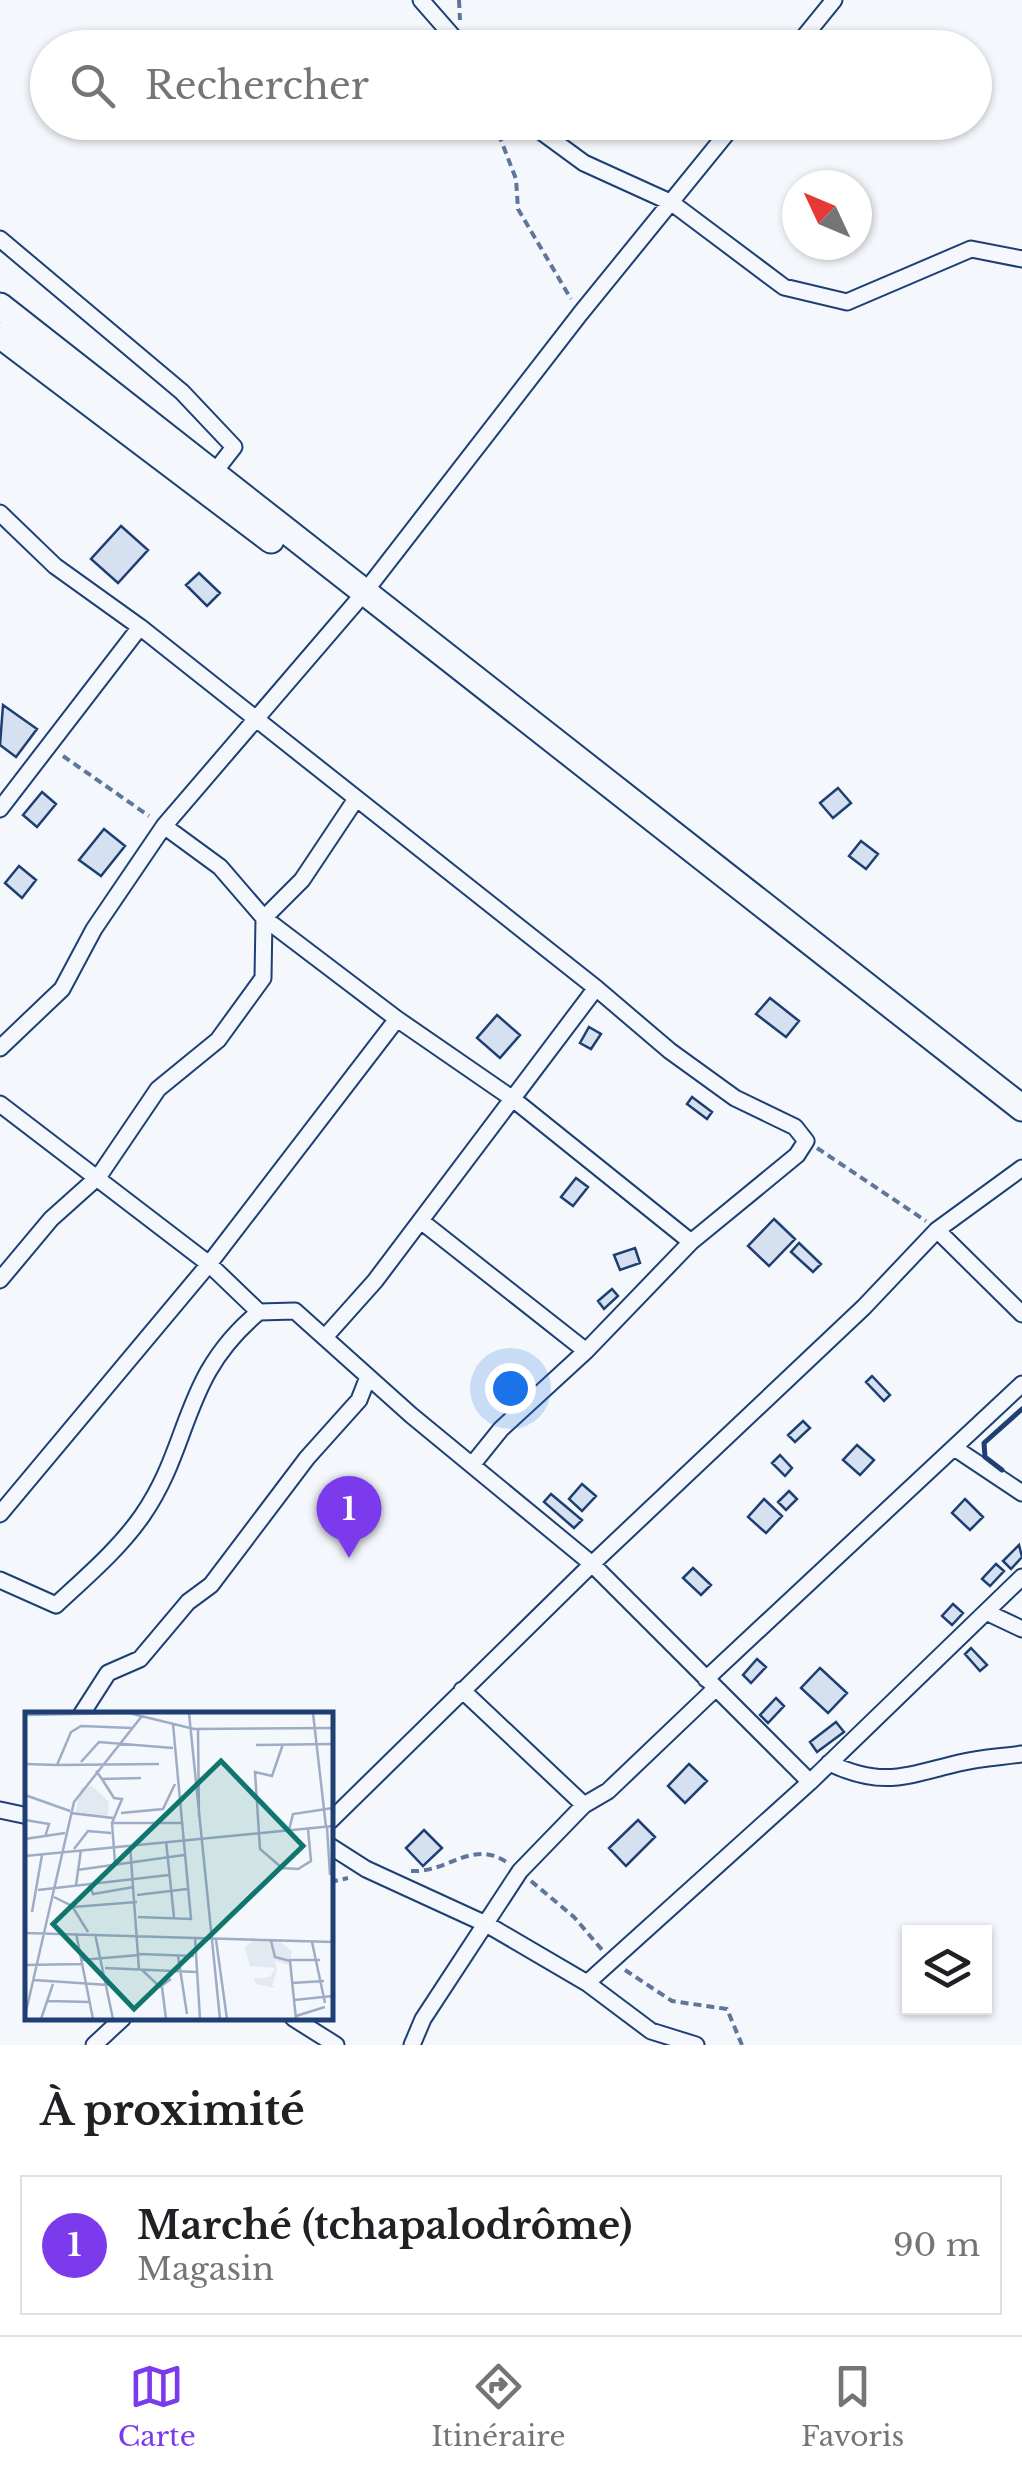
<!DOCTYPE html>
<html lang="fr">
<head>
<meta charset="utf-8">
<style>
  body { margin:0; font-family:"Libre Baskerville",serif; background:#f6f6f6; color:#202124 }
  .controls { position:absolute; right:30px; bottom:30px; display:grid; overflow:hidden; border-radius:0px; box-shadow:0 2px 8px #0004 }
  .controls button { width:90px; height:90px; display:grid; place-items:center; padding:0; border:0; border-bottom:2px solid #e0e0e0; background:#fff; color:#202124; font:50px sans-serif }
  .compass { position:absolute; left:782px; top:170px; width:90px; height:90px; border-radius:50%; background:#fff; box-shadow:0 2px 8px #0004; rotate:314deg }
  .you { position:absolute; left:510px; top:1388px; width:35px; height:35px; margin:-25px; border:8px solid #fff; border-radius:50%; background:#1a73e8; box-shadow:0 0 0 15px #1a73e833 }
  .badge { display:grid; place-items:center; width:65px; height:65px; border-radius:50%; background:#7c3aed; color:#fff; font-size:32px; font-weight:700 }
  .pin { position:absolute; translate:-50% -82px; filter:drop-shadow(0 2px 5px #0008) }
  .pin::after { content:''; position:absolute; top:52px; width:35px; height:30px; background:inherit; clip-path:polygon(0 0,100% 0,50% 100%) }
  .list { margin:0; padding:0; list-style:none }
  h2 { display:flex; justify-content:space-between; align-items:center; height:130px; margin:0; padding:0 40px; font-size:42px }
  h2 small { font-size:32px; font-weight:400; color:#757577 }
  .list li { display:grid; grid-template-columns:65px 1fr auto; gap:30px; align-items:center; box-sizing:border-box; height:140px; margin:0 20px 20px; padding:0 20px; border:2px solid #e0e0e0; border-radius:0px }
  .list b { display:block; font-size:38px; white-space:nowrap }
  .list p { margin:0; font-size:32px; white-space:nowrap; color:#757577 }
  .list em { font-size:32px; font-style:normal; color:#757577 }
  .icon { flex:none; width:55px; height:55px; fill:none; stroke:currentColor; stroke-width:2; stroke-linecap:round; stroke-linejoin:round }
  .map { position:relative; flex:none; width:1022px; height:2045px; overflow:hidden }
  .search { position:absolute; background:#fff; box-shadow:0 2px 8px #0004; left:30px; right:30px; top:30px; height:110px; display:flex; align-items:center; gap:25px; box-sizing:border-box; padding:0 35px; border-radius:55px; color:#757577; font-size:38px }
  .sheet { height:290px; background:#fff }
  nav { display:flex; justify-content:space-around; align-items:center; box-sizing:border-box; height:140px; border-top:2px solid #e0e0e0; background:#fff; font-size:28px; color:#757577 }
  nav a { display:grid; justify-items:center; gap:5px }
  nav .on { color:#7c3aed }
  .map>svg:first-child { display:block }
  .building { fill:#d5e0f0; stroke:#1d3f73; stroke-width:2.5 }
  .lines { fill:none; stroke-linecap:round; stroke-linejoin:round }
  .minor-casing { stroke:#1d3f73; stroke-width:19 }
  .primary-casing { stroke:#1d3f73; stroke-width:29 }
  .path { stroke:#5e769c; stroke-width:4; stroke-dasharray:8 5; stroke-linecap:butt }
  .minor { stroke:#f4f7fb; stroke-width:15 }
  .primary { stroke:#f4f7fb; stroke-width:25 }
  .wall { stroke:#1d3f73; stroke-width:5 }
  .inset-road { fill:none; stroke:#9eadc5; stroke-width:2.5 }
  .view { fill:#0f766e; fill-opacity:0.15; stroke:#0f766e; stroke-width:5 }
  .inset-edge { fill:none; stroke:#1d3f73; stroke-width:5 }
</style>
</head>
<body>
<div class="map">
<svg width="1022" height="2045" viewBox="0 0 1022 2045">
  <rect width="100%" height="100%" fill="#f4f7fb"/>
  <!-- building -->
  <path class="building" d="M121,526L148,550L118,583L91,559Z
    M199,573L220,593L207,606L186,585Z
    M3,705L37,729L16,757L0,745Z
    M838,788L851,803L833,818L820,803Z
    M42,792L56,804L37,827L23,815Z
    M104,829L125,846L101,876L79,860Z
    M861,841L878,854L866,869L849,856Z
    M19,866L36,880L22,898L5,883Z
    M770,998L799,1021L786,1037L756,1014Z
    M497,1015L520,1035L500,1058L477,1038Z
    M589,1027L601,1034L591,1049L580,1043Z
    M692,1097L712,1112L707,1119L687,1104Z
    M576,1178L588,1187L573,1206L561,1197Z
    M774,1219L795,1239L769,1266L748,1246Z
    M799,1243L821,1264L813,1272L791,1252Z
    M635,1248L640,1263L620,1270L614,1255Z
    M612,1289L618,1296L604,1309L598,1301Z
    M872,1376L890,1395L884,1401L866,1382Z
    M803,1421L810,1428L795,1442L788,1435Z
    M857,1445L874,1460L860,1475L843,1460Z
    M780,1455L792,1468L785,1476L772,1463Z
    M582,1484L596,1496L582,1511L569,1499Z
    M789,1491L797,1499L786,1510L778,1502Z
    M551,1494L582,1520L574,1528L544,1502Z
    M764,1499L782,1516L766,1533L748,1517Z
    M965,1499L983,1517L970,1530L952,1513Z
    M1019,1545L1022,1557L1011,1569L1003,1561Z
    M996,1564L1004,1571L990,1586L982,1579Z
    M693,1568L711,1585L701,1595L683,1578Z
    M953,1604L963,1613L952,1625L942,1616Z
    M971,1648L987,1665L980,1671L965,1654Z
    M757,1659L766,1667L751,1683L743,1675Z
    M820,1668L847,1693L828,1713L801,1688Z
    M776,1698L784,1706L768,1723L760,1715Z
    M836,1722L844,1732L817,1752L810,1742Z
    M689,1764L707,1781L685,1803L668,1786Z
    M638,1820L655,1837L626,1866L609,1848Z
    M424,1830L442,1848L423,1866L406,1848Z"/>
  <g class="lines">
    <!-- minor casing -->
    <g class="minor-casing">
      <path id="minor" d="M421,0L463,48
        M795,48L834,0
        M528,122L584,163L672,203L784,287L847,302L971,249L1022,259
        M0,239L182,392L234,447L213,474
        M0,513L55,566L140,627L596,988L670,1051L735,1098L795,1127L806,1141L797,1155L691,1242L586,1351L501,1429L472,1465
        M0,809L140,627
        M164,826L220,867L264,918L397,1019L513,1099L691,1242
        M0,1048L62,989L94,929L164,826L364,593L580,314L736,122
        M0,1104L209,1264L259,1312L295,1311L411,1415L592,1564L810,1782
        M421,1221L586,1351
        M937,1230L1022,1314
        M0,1280L51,1219L99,1176L158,1089L218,1040L263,978L264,918L302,880L356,799
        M325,1337L375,1281L596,988
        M956,1449L1022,1493
        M0,1514L209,1264L397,1019
        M0,1580L56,1605C86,1577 119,1549 142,1516C192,1444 181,1376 259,1312
        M986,1612L1022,1629
        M706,1679L1022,1384
        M462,1690L584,1805
        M81,1715L108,1673L140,1659L188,1602L211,1585L307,1458L359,1400L368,1377
        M829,1763C883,1788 905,1776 959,1763C980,1758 1001,1757 1022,1754
        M0,1810L28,1816
        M330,1821L592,1564L864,1307L937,1230L1022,1168
        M330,1846L366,1869L488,1925L587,1983L651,2031L696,2045
        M587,1983L810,1782L1022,1577
        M293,2018L336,2045
        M94,2045L123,2018
        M412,2045L423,2019L520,1871L584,1805L608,1791L716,1688"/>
    </g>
    <!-- primary casing -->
    <g class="primary-casing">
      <path id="primary" d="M0,306L1022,1108
        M0,335L271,540"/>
    </g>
    <!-- path -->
    <path class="path" d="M459,0L460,20
      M494,122L516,179L518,209L571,299
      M63,756L149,816
      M817,1148L926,1221
      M411,1871C449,1873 472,1838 508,1863
      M531,1881L574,1917L603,1951
      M330,1882L348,1878
      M625,1970L672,2001L727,2009L742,2045"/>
    <!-- minor -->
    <use href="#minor" class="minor"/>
    <!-- primary -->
    <use href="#primary" class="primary"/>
    <!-- wall -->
    <path class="wall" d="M1002,1470L985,1457L984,1443L1022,1409"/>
  </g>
  <!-- overview -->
  <g transform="translate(25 1712)">
    <rect width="308" height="308" fill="#f4f7fb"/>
    <path d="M67,74L84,90L83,105L50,102L56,76ZM228,229L255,230L267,239L264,253L250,249L252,258L247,273L250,276L231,272L229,267L245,265L250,256L225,254L220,235Z" fill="#e3e9f0"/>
    <path class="inset-road" d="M164,1L195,307M288,1L301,115M0,3L104,1L169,17L308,16M173,17L174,105M258,32L247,64L230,60L235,137L257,156L273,157L286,149L283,117M231,33L308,32M56,50L74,30L148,36M0,52L32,53L46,20L56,14L107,16M32,53L134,52M71,59L77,67L116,66M77,67L89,86L97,87L87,111L90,151M0,83L45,99M45,101L88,106M96,101L138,97L150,72M0,108L24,112L20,125M87,111H156M302,115L305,163M264,118L268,102L308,96M0,127L40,121M141,129L149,205M105,133L114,258M49,137L63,119L86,121M0,144L308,114M52,158L159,143M64,171L68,182L109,175M51,173L56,138M13,178L144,163M112,183L162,177M29,185L47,194L63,220M48,195L112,190M7,200L17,143M113,205L166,207L148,12M0,221L308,230M51,221L68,307M70,222L88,307M170,225L175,307M191,228L202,307M246,229L250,245L265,249L271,307M287,230L300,291M114,242L169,244M153,244L162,302M56,248L114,243M264,248H295M0,253L57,252M80,256L171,260M117,258L135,275L146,267M9,268L83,273M267,271L299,269M137,275L141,307M269,288L308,284M23,289L65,290M0,304L49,90L117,4M271,304L300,295M16,307L28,272"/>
    <path class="view" d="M196,49L278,134L109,297L28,212Z"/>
    <rect width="308" height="308" class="inset-edge"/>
  </g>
</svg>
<div class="controls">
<button><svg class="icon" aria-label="layers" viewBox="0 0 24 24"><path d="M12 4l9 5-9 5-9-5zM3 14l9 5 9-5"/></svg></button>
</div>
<svg class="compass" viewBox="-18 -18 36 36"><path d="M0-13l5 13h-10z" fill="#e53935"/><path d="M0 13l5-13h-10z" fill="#757577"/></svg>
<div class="you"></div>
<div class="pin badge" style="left:349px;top:1558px">1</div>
<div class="search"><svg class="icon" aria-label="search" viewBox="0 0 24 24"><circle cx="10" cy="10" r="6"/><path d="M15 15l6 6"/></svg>Rechercher</div>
</div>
<section class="sheet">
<h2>À proximité<small></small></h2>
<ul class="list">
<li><span class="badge">1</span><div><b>Marché (tchapalodrôme)</b><p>Magasin</p></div><em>90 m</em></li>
</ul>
</section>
<nav>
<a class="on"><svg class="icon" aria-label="map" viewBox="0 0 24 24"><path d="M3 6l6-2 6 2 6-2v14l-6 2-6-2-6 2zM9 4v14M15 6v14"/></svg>Carte</a>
<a><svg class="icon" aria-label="directions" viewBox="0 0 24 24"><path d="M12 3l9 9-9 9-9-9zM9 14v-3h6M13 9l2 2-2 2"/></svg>Itinéraire</a>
<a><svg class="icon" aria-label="saved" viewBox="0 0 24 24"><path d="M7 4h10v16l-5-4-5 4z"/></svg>Favoris</a>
</nav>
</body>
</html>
